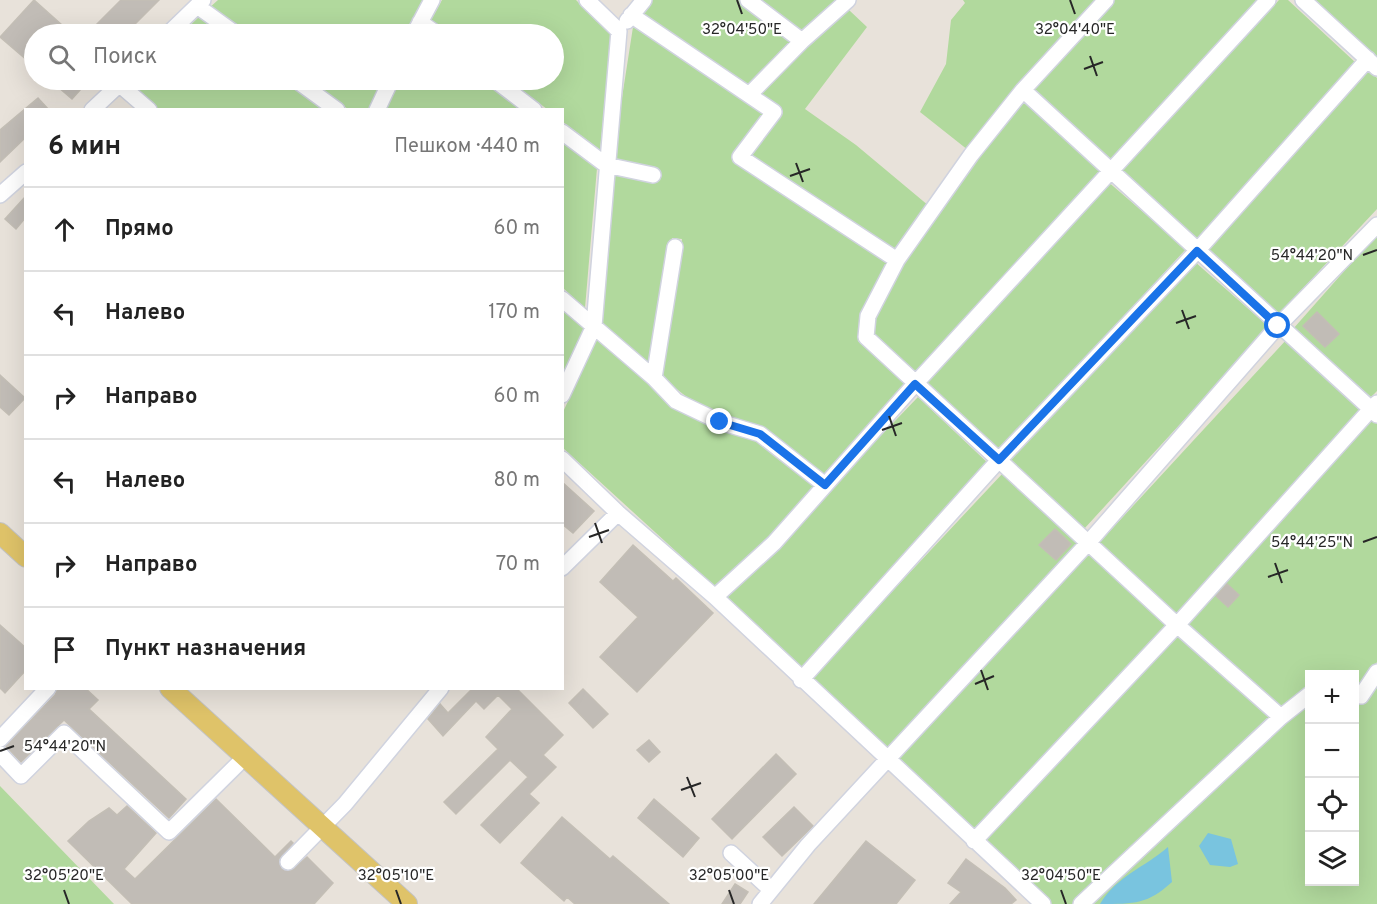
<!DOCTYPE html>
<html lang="ru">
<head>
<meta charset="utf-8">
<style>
  body { margin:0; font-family:Overpass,sans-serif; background:#f2f2f2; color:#222 }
  .controls { position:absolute; right:18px; bottom:18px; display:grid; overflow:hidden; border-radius:0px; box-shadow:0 6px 24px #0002 }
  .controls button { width:54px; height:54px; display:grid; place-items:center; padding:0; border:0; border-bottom:2px solid #e0e0e0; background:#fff; color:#222; font:30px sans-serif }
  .stop { position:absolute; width:18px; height:18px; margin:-14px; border:4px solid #1a73e8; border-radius:50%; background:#fff }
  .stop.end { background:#1a73e8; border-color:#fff; box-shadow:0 2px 6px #0008 }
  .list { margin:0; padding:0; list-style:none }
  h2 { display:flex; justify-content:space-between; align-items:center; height:78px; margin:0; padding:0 24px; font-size:26px }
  h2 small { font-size:20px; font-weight:400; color:#767676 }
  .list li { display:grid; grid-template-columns:39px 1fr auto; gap:18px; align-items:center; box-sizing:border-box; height:84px; padding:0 24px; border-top:2px solid #e0e0e0 }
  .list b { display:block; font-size:22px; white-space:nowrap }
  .list em { font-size:20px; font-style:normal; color:#767676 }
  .icon { flex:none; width:33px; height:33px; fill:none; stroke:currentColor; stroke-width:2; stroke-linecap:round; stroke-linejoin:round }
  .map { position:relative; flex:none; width:1377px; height:904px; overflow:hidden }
  .search { position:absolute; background:#fff; box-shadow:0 6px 24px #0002; left:24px; top:24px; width:540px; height:66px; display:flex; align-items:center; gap:15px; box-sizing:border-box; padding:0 21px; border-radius:33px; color:#767676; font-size:22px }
  .panel { position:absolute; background:#fff; box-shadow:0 6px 24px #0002; left:24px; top:108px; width:540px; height:582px; border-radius:0px }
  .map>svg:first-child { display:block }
  .green { fill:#b1d99d }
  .water { fill:#79c4df }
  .building { fill:#c1bcb6; stroke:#c3beb5; stroke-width:1.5 }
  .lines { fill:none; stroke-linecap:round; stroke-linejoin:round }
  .minor-casing { stroke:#d0d3df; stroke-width:18 }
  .major-casing { stroke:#c3c3c3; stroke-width:22 }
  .minor { stroke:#fff; stroke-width:15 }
  .major { stroke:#dfc369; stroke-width:20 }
  .route { stroke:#1a73e8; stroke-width:8 }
  .ticks { fill:none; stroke:#272727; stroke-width:2 }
  .ticks-label { font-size:15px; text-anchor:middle; fill:#272727; stroke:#fff; stroke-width:4.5; stroke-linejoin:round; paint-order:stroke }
</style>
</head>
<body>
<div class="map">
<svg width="1377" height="904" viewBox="0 0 1377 904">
  <rect width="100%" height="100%" fill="#e8e2da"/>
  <!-- green -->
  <path class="green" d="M218,0H425L408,34H244L208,9Z
    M442,0H576L612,36L600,150L563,122L562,110L547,109L508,80H554V34H450L431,20Z
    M653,0H738L792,41L748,90L642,15Z
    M758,0H838L803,33Z
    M963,0H1097L1017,84L968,150L920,112L946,64L951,20L965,3Z
    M1113,0H1262L1110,165L1030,88Z
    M1279,0H1288L1356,63L1198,244L1119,172Z
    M1313,0H1377V61Z
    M849,10L867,27L805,109L856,145L929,206L896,252L748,157L783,113L757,93L805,44Z
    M201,15L228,34H181Z
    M633,27L766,113L733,158L890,263L860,313L858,341L909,386L824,475L773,434L705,411L661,377L682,239L672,238L651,368L602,322L612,162Z
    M1369,71L1377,78V209L1279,314L1208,250Z
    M136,80H291L331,109H158L128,88Z
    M306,80H386L371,110L348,109Z
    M400,80H484L522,109L384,110Z
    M1025,98L1104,174L915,378L871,334C879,298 903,266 923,236C955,188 988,143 1025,98Z
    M562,141L597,168L585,308L563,288Z
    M1106,180L1186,249L998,453L919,384Z
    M1377,234V391L1371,397L1293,329Z
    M1194,261L1269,327L1084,529L1010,461Z
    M563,305L587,327L563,380Z
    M598,337L671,404L718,430L752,438L773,451L817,486L771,539L714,586L563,448V412Z
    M1287,339L1362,407L1175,617L1097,545Z
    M918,397L990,465L803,671L726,597Z
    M1370,416L1377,423V662L1358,689L1355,688L1354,674H1310L1309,686L1280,710L1187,624Z
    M1003,473L1079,544L890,750L812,677Z
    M1088,551L1170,624L974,834L896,762Z
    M1176,631L1271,720L1074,904H1051L981,841Z
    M1377,681V904H1088L1309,701L1310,882H1354L1355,699Z
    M0,786L114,904H0Z"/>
  <!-- water -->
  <path class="water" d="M1208,833L1231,839L1238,864L1230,867L1210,865L1199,846Z
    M1168,847L1172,882C1148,904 1135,904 1100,904C1118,875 1144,868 1168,847Z"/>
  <!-- building -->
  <path class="building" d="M34,0L72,34H34V66L0,37Z
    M121,0H159L125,34H87Z
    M50,80H89L72,99Z
    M38,98L49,110H26V137L0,162V130Z
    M26,196V217L16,229L5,219Z
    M1317,312L1339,334L1325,347L1303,326Z
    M0,375L25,398L9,415L0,407Z
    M562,482L594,511L573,533L562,524Z
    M1055,529L1071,544L1056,560L1039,545Z
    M633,545L673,581L676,578L713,613L637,692L600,657L638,617L600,582Z
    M1227,584L1239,595L1228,607L1216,596Z
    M0,625L26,648V670L5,693L0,688Z
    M58,688H85L98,700L89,709L186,799L169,818L64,720L21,762L6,746L55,695Z
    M473,688H516L563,735L543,755L556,767L529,794L539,803L500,843L481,825L528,777L510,760L456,814L444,802L498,749L486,737L512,709L498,695L484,709L476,701L443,736L428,719L440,704L448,713Z
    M583,689L608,714L593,728L569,703Z
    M649,740L660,752L649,762L637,750Z
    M776,754L796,774L732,839L712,819Z
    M216,799L275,857L291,841L293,843L279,859L282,869L291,871L307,857L333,883L314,904H132L68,841L89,821L109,808L117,815L127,806L156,833L124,869L135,879Z
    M654,799L699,838L683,857L638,818Z
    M794,807L813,826L782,856L763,837Z
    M562,817L610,859L613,856L669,904H575L567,897L564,901L521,863Z
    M866,841L915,880L896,904H814Z
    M966,859L1005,888L1016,900L1011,904H950L961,892L948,883Z
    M735,884L748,892L740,904H722Z"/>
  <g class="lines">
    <!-- minor casing -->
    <g class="minor-casing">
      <path id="minor" d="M748,0L802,41L848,0
        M1303,0L1377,68
        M197,6L236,34
        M631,15L749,95L802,41
        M627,21L644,0
        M420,22L437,34
        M168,34L203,0
        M414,34L432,0
        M296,80L337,110
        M495,80L534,110
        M119,84L149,110
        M1023,90L1371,409L1377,403
        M749,95L774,112L740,157L897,260
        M92,110L124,80
        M377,110L391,80
        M562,132L606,165L653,175
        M0,195L26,172
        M562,299L654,378L676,401L720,422L760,434L825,485
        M654,378L675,247
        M562,395L594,326L619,31L587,0
        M562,459L618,513L715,597
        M562,568L618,513
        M801,680L999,460L1197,251L1368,59
        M1354,694L1361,696L1377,672
        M1281,717L1177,625L1371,409L1377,415
        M0,739L48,688
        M0,754L21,776L64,733L169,832L245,757
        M974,841L1177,625L866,337L868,316L897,260L971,155L1023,90L1106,0
        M731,853L771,890
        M288,862L345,804L441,688
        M760,904L808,845L1088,543L1278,326L1377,225
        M1043,904L715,597L774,543L915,384L1268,0
        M1081,904L1281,717L1310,694"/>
    </g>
    <!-- major casing -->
    <g class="major-casing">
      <path id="major" d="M0,533L26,557
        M170,688L407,904"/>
    </g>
    <!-- minor -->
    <use href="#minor" class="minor"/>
    <!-- major -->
    <use href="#major" class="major"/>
  </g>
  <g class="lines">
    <!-- route -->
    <path class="route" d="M720,422L760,434L825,485L915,384L999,460L1197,251L1278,326"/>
  </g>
  <!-- ticks -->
  <path class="ticks" d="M737,0L742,14M1070,0L1075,14M1090,56L1097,76M1084,69L1103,62M796,163L803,182M790,176L810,169M1363,255L1377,250M1182,310L1189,329M1176,323L1196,316M889,416L896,436M882,430L902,423M595,523L602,543M589,537L609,530M1363,542L1377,537M1275,563L1282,583M1268,577L1288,570M981,670L988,690M975,684L994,676M0,751L14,746M687,777L695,797M681,790L701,783M64,890L69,904M396,890L401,904M729,890L734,904M1061,890L1066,904"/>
  <g class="ticks-label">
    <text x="742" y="34">32°04'50"E</text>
    <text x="1075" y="34">32°04'40"E</text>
    <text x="1312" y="260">54°44'20"N</text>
    <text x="1312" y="547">54°44'25"N</text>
    <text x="65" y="751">54°44'20"N</text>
    <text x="64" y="880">32°05'20"E</text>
    <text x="396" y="880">32°05'10"E</text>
    <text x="729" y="880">32°05'00"E</text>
    <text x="1061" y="880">32°04'50"E</text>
  </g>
</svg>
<div class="controls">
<button>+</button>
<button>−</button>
<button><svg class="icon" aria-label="locate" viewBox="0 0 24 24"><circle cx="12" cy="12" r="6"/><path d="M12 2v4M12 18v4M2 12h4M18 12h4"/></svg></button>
<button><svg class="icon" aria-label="layers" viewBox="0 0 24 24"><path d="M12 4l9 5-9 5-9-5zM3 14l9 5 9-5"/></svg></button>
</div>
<div class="stop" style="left:1278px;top:326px"></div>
<div class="stop end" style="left:720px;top:422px"></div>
<div class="search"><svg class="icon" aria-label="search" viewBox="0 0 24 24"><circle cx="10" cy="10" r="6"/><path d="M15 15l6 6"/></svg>Поиск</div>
<section class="panel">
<h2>6 мин<small>Пешком · 440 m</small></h2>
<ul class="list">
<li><svg class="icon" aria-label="ahead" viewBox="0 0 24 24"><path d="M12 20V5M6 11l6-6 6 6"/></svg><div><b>Прямо</b></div><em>60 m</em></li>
<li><svg class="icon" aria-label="left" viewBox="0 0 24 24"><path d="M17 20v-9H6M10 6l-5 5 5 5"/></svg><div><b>Налево</b></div><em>170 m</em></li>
<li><svg class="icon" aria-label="right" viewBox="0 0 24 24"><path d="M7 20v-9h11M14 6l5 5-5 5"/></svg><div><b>Направо</b></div><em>60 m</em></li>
<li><svg class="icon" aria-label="left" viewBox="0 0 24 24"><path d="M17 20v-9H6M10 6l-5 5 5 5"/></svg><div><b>Налево</b></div><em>80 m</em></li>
<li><svg class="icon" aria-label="right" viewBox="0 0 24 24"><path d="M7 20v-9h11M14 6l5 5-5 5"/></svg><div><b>Направо</b></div><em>70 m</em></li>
<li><svg class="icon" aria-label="arrive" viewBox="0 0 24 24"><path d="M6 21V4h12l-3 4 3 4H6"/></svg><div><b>Пункт назначения</b></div></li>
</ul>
</section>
</div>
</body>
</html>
